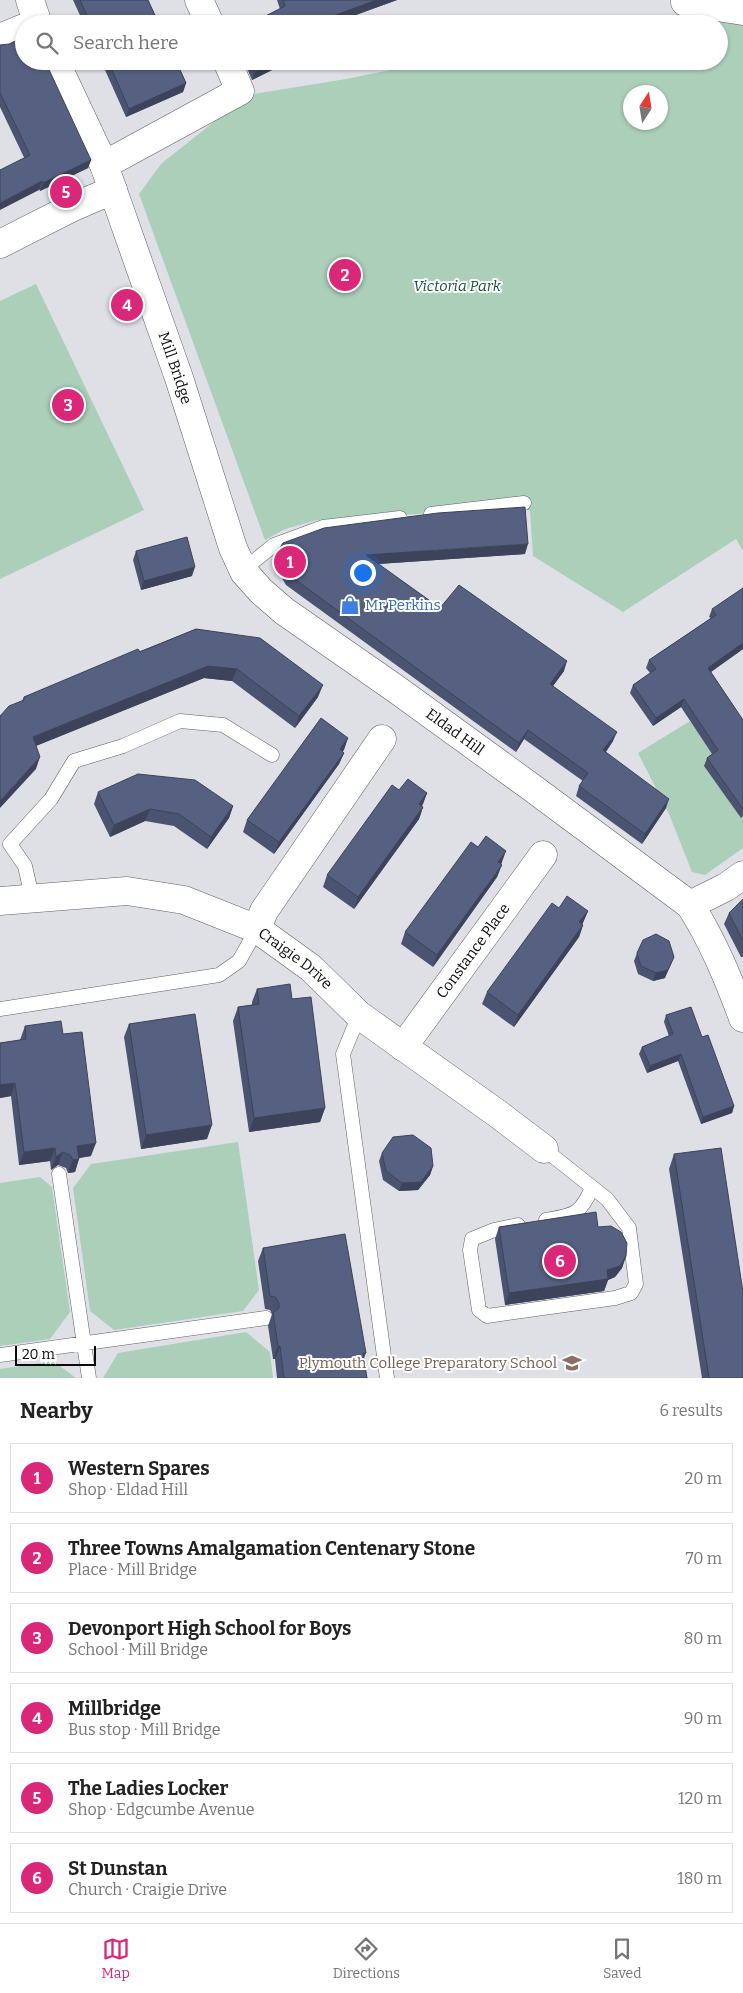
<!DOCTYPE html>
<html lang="en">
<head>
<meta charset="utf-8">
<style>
  body { margin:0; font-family:Bitter,serif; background:#f2f2f2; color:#222 }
  .compass { position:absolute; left:623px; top:85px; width:45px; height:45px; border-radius:50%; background:#fff; box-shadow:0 1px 4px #0004; rotate:12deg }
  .scale { position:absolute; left:15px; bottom:12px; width:81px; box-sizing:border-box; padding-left:5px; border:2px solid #0b0b0d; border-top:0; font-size:14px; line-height:18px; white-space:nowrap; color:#0b0b0d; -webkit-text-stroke:4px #fff; paint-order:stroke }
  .you { position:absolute; left:362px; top:572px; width:18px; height:18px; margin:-12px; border:4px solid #fff; border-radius:50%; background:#1a73e8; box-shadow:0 0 0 8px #1a73e833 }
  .badge { display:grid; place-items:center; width:32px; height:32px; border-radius:50%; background:#db2777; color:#fff; font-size:16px; font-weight:700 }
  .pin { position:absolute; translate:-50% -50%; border:2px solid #fff; box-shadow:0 1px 5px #0006 }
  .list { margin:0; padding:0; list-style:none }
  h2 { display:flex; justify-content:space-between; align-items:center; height:65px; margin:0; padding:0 20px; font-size:21px }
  h2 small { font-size:16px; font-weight:400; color:#767676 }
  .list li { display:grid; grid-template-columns:32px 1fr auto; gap:15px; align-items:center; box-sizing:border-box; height:70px; margin:0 10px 10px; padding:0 10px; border:1px solid #e0e0e0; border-radius:0px }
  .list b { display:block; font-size:19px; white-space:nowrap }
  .list p { margin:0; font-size:16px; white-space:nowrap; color:#767676 }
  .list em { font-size:16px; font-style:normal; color:#767676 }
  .icon { flex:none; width:28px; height:28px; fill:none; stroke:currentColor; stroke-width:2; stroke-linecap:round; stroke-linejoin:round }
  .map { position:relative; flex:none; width:743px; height:1378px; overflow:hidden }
  .search { position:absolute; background:#fff; box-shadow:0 1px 4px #0004; left:15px; right:15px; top:15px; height:55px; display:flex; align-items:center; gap:12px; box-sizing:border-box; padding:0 18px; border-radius:28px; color:#767676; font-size:19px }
  .sheet { height:545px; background:#fff }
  nav { display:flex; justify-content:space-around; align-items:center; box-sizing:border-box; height:70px; border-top:1px solid #e0e0e0; background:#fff; font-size:14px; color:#767676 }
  nav a { display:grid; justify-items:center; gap:2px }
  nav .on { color:#db2777 }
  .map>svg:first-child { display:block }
  .green { fill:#abcfb9; fill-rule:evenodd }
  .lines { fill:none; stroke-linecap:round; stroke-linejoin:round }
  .lane-casing { stroke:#5e6065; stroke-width:15 }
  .street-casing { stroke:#5e6065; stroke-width:29 }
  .secondary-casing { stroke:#5e6065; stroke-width:29 }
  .lane { stroke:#fff; stroke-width:14 }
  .street { stroke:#fff; stroke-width:28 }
  .secondary { stroke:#fff; stroke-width:28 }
  .wall { fill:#4a536f }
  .shaded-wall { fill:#3c435a }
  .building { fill:#566081; stroke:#3c435a }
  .labels { text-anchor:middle; stroke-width:4; stroke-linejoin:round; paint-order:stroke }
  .park-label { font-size:15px; font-style:italic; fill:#145738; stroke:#fff }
  .street-label { font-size:15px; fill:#0b0b0d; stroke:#fff }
  .shop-label { font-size:15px; fill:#366cbe; stroke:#fff; text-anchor:start }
  .education-label { font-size:15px; fill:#785e54; stroke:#fff; text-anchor:end }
</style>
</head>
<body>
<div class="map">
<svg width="743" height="1378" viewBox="0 0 743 1378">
  <rect width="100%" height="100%" fill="#dee0e6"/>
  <!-- green -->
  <path class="green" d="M698,12L743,19V551L736,539L623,612L533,556L530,511L520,508L317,520L285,529L265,540L139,194L162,163L248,95L346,79L435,61H719V24H628ZM630,92H660V122H630Z
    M36,284L144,510L0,579V301Z
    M690,721L715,758L738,813L740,817L743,816V848L705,875L692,872L669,814L638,753Z
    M238,1142L259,1290L243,1311L114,1330L90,1311L73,1188L91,1164Z
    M40,1177L52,1187L70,1312L50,1339L0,1346V1183Z
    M246,1332L270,1352L273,1378H103L118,1353Z
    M53,1361L76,1378H0V1369Z"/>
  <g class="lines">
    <!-- lane casing -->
    <g class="lane-casing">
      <path id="lane" d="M431,514L524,503
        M243,570L274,545L323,527L400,518
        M32,897L25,866L10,844L51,799L74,761L123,746L180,721L223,725L272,755
        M0,1009L219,975L239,961L257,929
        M359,1015L343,1054L387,1378
        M59,1174L89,1378
        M546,1220C574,1215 580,1215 592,1188
        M518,1225L494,1230L472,1239L470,1250L479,1310L487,1316L615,1298L631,1293L636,1284L629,1228L607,1199L544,1149
        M0,1355L266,1318"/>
    </g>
    <!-- street casing -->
    <g class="street-casing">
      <g id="street">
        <path d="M199,0L210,24"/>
        <path d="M685,0V2L743,11"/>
        <path d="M0,38L24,28"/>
        <path d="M104,165L240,91L227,61"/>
        <path d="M0,244L71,208L113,190"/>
        <path id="s1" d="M0,901L127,891L184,900L257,929L311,968L359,1015L498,1114L544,1149"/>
        <path d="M690,905L726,887L743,875"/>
        <path d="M257,929L264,911L382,739"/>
        <path id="s2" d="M403,1047L543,855"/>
      </g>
    </g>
    <!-- secondary casing -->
    <g class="secondary-casing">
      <g id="secondary">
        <path d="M30,0L38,24"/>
        <path id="s3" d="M55,61L104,165L179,378L233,548L244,572L261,591L284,611L396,689L531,787L690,905C713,941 728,978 743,1018"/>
      </g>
    </g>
    <!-- lane -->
    <use href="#lane" class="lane"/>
    <!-- street -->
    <use href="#street" class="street"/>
    <!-- secondary -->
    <use href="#secondary" class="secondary"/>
  </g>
  <!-- wall -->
  <path class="wall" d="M73,0H148L159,24H84Z
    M277,0H397L331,24H250L280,9Z
    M0,45L91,160L88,168L40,191L0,107Z
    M101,61H176L186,83L183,92L126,117Z
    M244,61H290L252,80Z
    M281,546L525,554L378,564L440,608L564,671L553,686L613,741L606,752L666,808L642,844L576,796L579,786L583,781L524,739L516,752L286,585L277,569V556Z
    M136,551L192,576L141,590L133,560Z
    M712,609L743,649L711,672L743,720V816L741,818L704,766L707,758L712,754L681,707L653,726L630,693L633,685L650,673L646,668L649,660L711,618L709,617Z
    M196,629L318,697L295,728L232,681L204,678L36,746V769L22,701L24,697Z
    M348,738L342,752L344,753L339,764L274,854L243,832L247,820Z
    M399,790L427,793L422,806L423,807L419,819L354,909L323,887L327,875Z
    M98,792L233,806L229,818L207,849L174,826L145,821L110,837L94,804Z
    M478,847L502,862L497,877L433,967L401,944L405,932Z
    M743,899V957H741L724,924L729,913Z
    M559,908L588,911L582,924L583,925L579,937L514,1027L482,1004L487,992Z
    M637,953L665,978L653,981L638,974L634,961Z
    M257,989L292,999L325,1108L320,1122L249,1132L233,1021L238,1007L252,1005V1002Z
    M666,1015L702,1037L734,1106L732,1113L701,1124L678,1061L647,1073L639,1054L642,1047L669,1036L664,1022Z
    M129,1024L207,1139L141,1149L124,1037Z
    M25,1026L91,1156L79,1158L75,1172L68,1173L66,1168L58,1165L51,1170L50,1161L19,1165L11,1096L0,1098V1043L20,1040Z
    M382,1153L433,1166L430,1175L418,1190L399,1191L383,1180L379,1161Z
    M674,1154L743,1378H702L669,1169Z
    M499,1227H598L626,1256L622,1268L615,1277L608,1280L604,1291L505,1305L495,1239Z
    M263,1248L366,1353L364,1358L367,1378H277L275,1359H273L268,1326L272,1314L270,1310L265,1309L258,1261Z"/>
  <!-- shaded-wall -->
  <path class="shaded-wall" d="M377,0H397L331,24H311Z
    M276,61H290L252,80L255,72Z
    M186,83L183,92L126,117L129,109Z
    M91,160L88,168L40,191L43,183Z
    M42,181L39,190L0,210V203Z
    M528,544L525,554L363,565L366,555Z
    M195,567L192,576L141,590L144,581Z
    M743,643V649L705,676L708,668Z
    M567,661L564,671L547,694L550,684Z
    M208,666L237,669L232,681L204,678L28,749L33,737Z
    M323,685L318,697L295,728L299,716Z
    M684,699L681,707L653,726L656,718Z
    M528,730L524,739L516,752L519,743Z
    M617,732L613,741L600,760L603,750Z
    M348,738L344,750L336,761L340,749Z
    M344,753L339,764L274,854L279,842Z
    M40,757L36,769L0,808V801Z
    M427,793L423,804L415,816L419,804Z
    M669,799L666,808L642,844L645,834Z
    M233,806L229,818L207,849L211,837Z
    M423,807L419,819L354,909L358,897Z
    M150,809L145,821L110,837L114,825Z
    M506,851L502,862L494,874L498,862Z
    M502,865L497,877L433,967L437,955Z
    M588,911L583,923L575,934L579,922Z
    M583,925L579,937L514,1027L518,1015Z
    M674,957L665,978L653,981L656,973Z
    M681,1054L678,1061L647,1073L650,1066Z
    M15,1083L11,1096L0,1098V1085Z
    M734,1106L732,1113L701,1124L703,1117Z
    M325,1108L320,1122L249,1132L254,1118Z
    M212,1125L207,1139L141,1149L146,1135Z
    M96,1143L91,1156L73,1159L77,1146Z
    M55,1148L50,1161L19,1165L24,1152Z
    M63,1152L58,1165L51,1170L56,1157Z
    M79,1159L75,1172L68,1173L73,1160Z
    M433,1166L430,1175L418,1190L399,1191L402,1183Z
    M626,1256L622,1268L615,1277L608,1280L604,1291L505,1305L509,1293L607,1270Z
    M278,1346H280L275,1359H273Z"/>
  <!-- building -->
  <path class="building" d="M80,0H148L159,24H91Z
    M283,0H377L311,24H250L285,6Z
    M24,37V61H45L91,160L43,183L42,181L0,203V170L30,155L0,93V45L9,44Z
    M108,61H176L186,83L129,109Z
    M251,61H276L255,72Z
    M525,507L528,544L366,555L440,608L459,585L567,661L550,684L617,732L603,750L669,799L645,834L579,786L588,773L528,730L519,743L289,575L281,559V546L283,543L324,528L438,513Z
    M187,537L195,567L144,581L136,551Z
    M743,588V643L708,668L743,720V809L707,758L718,750L684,699L656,718L633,685L656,669L649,660L716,615L712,609Z
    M196,629L260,638L323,685L299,716L237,669L208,666L33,737L40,757L0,801V716L9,706L24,700V697L138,649L140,652Z
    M321,718L348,738L340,749L344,753L279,842L247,820Z
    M138,774L195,780L233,806L211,837L179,814L150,809L114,825L98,792Z
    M408,779L427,793L419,804L423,807L358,897L327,875L392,785L399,790Z
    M486,836L506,851L498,862L502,865L437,955L405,932L471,842L478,847Z
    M567,896L588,911L579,922L583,925L518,1015L487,992L552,903L559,908Z
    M743,899V941L729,913Z
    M656,934L669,941L674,957L668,970L656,973L641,966L637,953L643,940Z
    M290,984L292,999L311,997L325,1108L254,1118L238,1007L259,1004L257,989Z
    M691,1007L702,1037L708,1035L734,1106L703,1117L681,1054L650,1066L642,1047L673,1034L666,1015Z
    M195,1014L212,1125L146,1135L129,1024Z
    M61,1021L63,1034L82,1032L96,1143L77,1146L79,1159L73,1160L70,1155L63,1152L56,1157L55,1148L24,1152L15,1083L0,1085V1043L26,1039L25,1026Z
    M413,1135L431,1148L433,1166L421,1182L402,1183L386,1171L382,1153L393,1137Z
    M721,1148L743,1292V1378H709L674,1154Z
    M596,1212L598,1227L611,1226L621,1232L627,1243L626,1256L620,1266L607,1270L608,1279L509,1293L499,1227Z
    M345,1234L366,1353H363L367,1378H284L280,1346H278L273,1313L279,1308V1303L275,1297L270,1296L263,1248Z"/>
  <!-- icons -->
  <defs>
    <g id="shop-bare" transform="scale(1.5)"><path d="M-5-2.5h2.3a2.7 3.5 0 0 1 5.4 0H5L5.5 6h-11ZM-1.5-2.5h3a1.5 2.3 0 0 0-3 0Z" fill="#3f7fe0" stroke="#fff" stroke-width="2.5" paint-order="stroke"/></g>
    <g id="school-bare" transform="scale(1.5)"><path d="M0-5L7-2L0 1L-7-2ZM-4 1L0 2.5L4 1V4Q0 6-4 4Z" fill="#8d6e63" stroke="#fff" stroke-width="2.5" paint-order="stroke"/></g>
  </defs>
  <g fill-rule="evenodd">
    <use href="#shop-bare" x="350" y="605"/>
    <use href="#school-bare" x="572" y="1363"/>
  </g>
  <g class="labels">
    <!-- park labels -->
    <g class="park-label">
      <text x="457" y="291">Victoria Park</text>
    </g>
    <!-- street labels -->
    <g class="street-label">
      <text dy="5" stroke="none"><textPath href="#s3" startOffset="330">Mill Bridge</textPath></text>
      <text dy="5" stroke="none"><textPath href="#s3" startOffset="811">Eldad Hill</textPath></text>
      <text dy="5" stroke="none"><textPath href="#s2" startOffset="119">Constance Place</textPath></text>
      <text dy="5" stroke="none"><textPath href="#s1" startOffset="312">Craigie Drive</textPath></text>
    </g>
    <!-- shop labels -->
    <g class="shop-label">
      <text x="365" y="610">Mr Perkins</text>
    </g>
    <!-- education labels -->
    <g class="education-label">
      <text x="557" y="1368">Plymouth College Preparatory School</text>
    </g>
  </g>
</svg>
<svg class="compass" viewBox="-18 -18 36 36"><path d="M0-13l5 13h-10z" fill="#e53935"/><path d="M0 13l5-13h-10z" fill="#767676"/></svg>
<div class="scale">20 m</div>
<div class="you"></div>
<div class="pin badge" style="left:290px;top:562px">1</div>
<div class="pin badge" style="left:345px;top:275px">2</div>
<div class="pin badge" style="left:68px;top:405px">3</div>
<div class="pin badge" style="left:127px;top:305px">4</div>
<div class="pin badge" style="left:66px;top:192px">5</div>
<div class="pin badge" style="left:560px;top:1261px">6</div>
<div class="search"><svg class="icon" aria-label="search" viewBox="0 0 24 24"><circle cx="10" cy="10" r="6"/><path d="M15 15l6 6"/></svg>Search here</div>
</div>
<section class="sheet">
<h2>Nearby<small>6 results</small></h2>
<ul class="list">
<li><span class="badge">1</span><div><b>Western Spares</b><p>Shop · Eldad Hill</p></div><em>20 m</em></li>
<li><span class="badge">2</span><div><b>Three Towns Amalgamation Centenary Stone</b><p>Place · Mill Bridge</p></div><em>70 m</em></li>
<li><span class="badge">3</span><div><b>Devonport High School for Boys</b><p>School · Mill Bridge</p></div><em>80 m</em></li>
<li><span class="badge">4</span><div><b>Millbridge</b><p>Bus stop · Mill Bridge</p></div><em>90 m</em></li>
<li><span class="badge">5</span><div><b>The Ladies Locker</b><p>Shop · Edgcumbe Avenue</p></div><em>120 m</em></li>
<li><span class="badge">6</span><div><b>St Dunstan</b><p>Church · Craigie Drive</p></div><em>180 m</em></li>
</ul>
</section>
<nav>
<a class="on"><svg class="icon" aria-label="map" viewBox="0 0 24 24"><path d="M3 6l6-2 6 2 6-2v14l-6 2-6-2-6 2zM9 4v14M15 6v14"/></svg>Map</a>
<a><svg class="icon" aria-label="directions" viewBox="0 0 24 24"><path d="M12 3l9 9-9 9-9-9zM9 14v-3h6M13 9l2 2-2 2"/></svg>Directions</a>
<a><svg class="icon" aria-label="saved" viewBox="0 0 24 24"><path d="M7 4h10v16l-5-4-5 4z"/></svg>Saved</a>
</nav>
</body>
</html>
